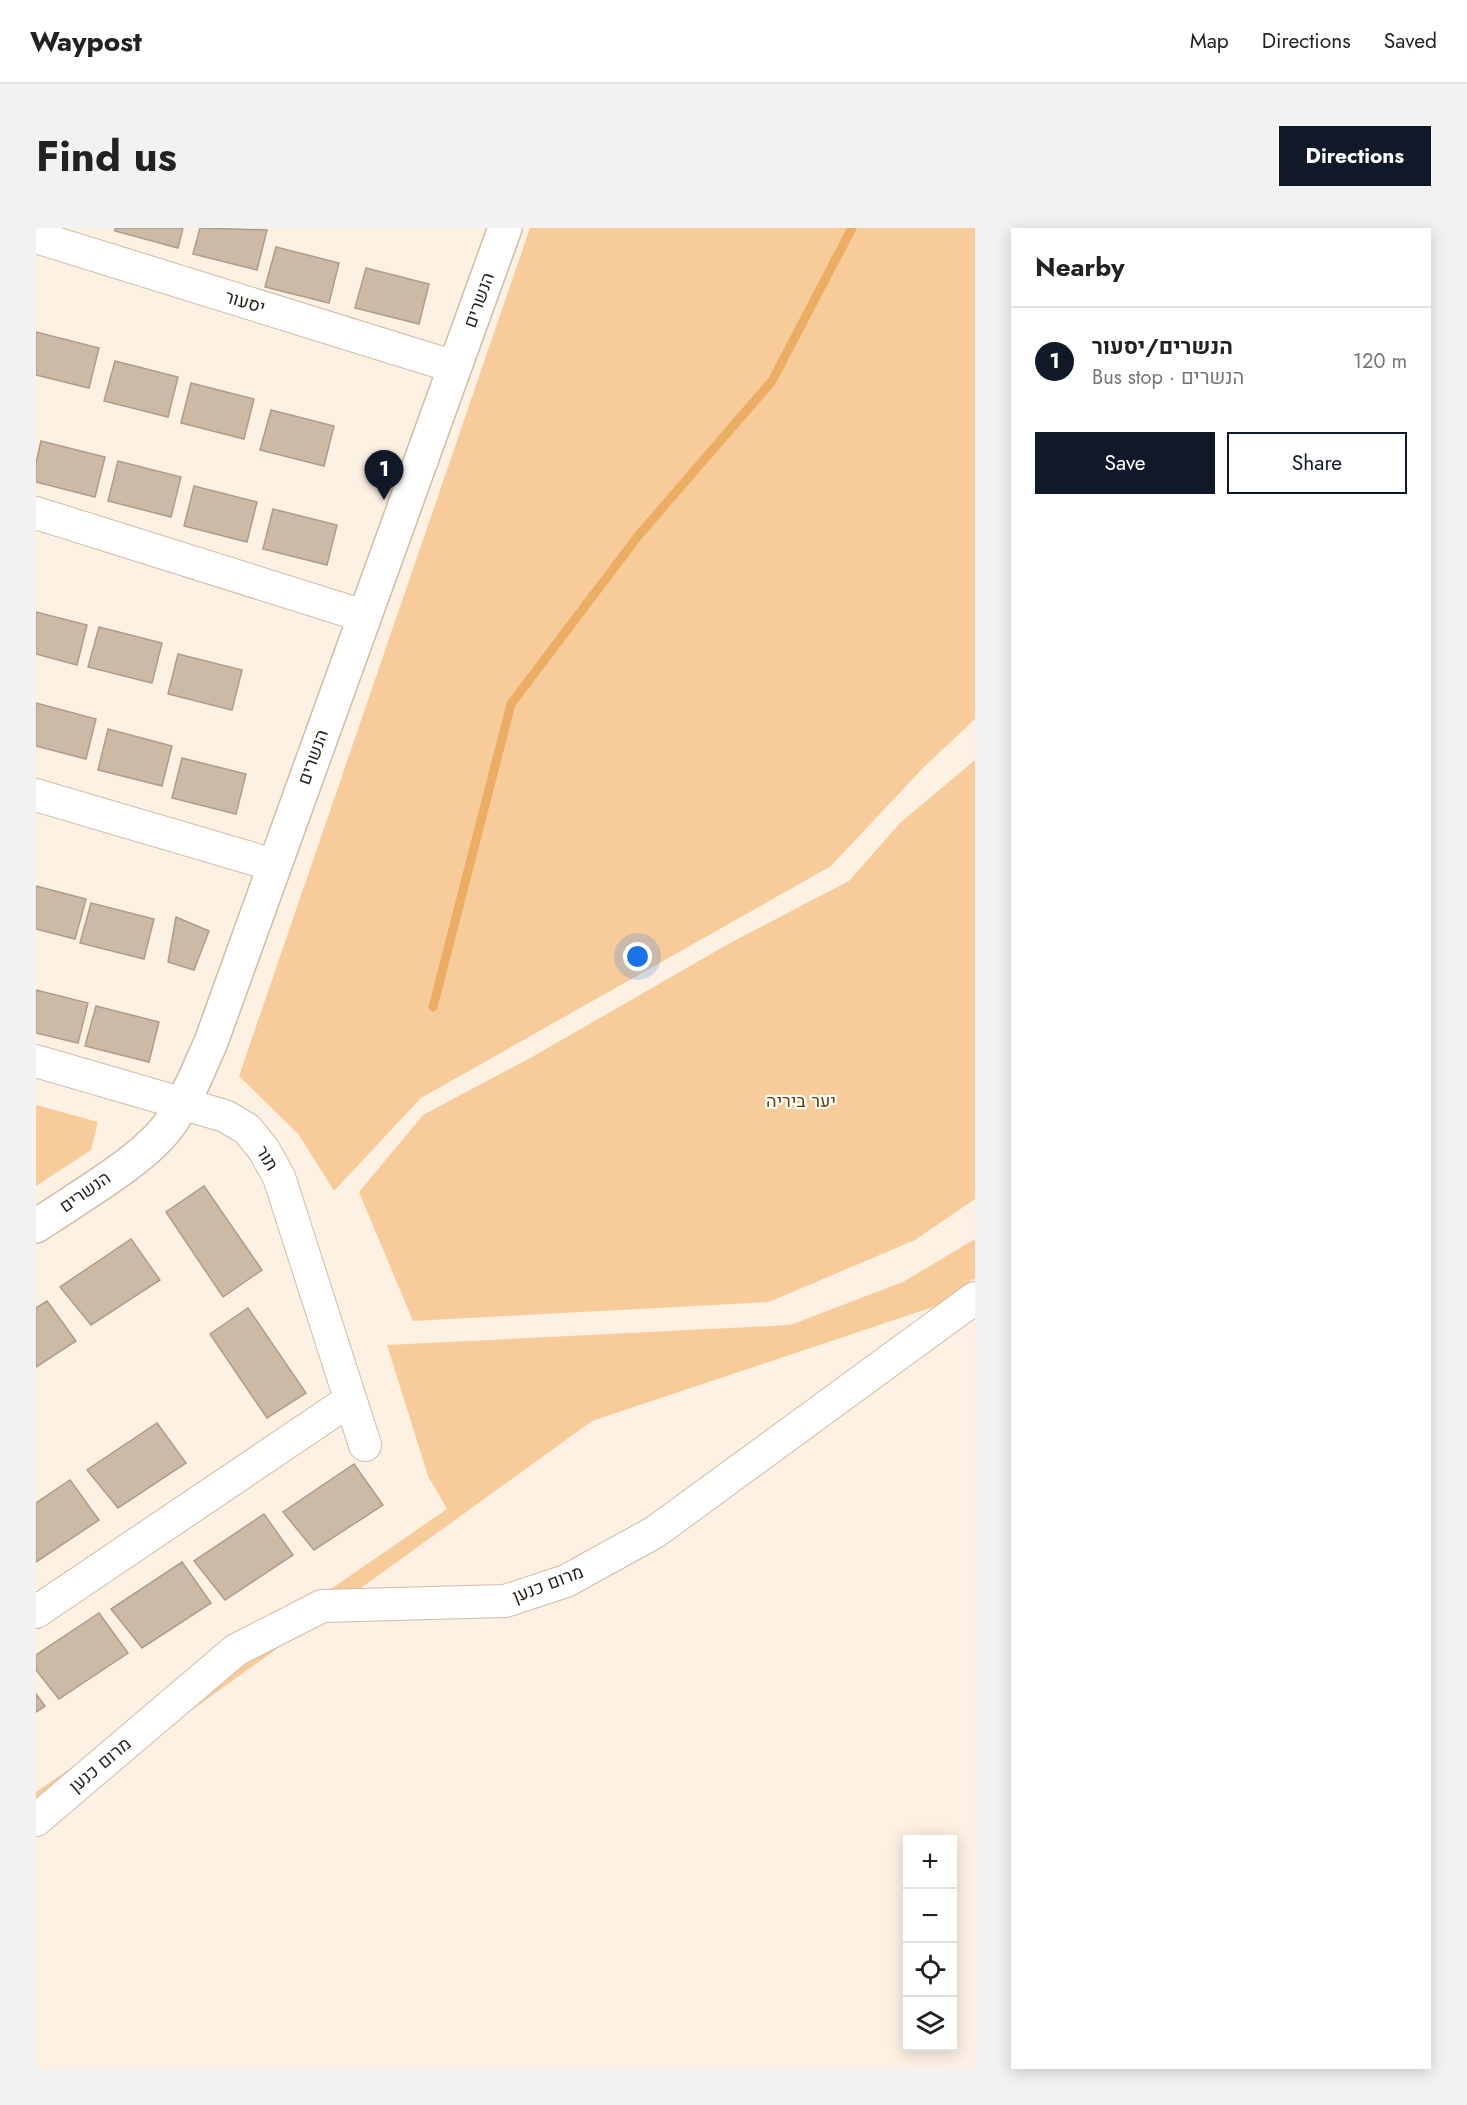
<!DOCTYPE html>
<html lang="en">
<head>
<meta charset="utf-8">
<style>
  body { margin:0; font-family:Jost,Heebo,sans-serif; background:#f2f2f2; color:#222 }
  .controls { position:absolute; right:18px; bottom:18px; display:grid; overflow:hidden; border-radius:0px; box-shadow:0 3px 15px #0003 }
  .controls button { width:54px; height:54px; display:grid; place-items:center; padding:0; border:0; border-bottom:2px solid #e0e0e0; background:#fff; color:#222; font:30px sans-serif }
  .you { position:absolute; left:602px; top:729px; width:21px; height:21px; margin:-15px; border:4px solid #fff; border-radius:50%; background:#1a73e8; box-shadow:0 0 0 9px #1a73e833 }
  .badge { display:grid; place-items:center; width:39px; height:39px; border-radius:50%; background:#111827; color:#fff; font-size:20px; font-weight:700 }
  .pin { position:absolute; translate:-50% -50px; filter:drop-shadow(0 2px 3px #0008) }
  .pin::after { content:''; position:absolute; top:32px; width:21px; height:18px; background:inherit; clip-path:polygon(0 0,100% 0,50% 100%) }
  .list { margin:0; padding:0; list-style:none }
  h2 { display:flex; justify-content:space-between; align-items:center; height:78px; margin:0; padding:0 24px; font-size:26px }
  h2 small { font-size:20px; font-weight:400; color:#767676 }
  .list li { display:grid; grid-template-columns:39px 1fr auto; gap:18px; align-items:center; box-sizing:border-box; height:108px; padding:0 24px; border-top:2px solid #e0e0e0 }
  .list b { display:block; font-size:22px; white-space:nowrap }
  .list p { margin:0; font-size:20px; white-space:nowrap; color:#767676 }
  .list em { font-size:20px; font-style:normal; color:#767676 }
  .actions { display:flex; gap:12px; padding:18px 24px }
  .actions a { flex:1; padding:14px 0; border:2px solid #111827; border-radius:0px; text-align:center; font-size:21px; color:#111827 }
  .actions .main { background:#111827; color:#fff }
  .icon { flex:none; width:33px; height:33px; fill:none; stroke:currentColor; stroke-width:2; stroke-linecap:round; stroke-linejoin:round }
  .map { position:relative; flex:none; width:939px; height:1841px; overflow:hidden; border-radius:0px }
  header { display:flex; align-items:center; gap:36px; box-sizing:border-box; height:84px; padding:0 30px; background:#fff; border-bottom:2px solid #e0e0e0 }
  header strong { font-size:28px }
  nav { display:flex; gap:33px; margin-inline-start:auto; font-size:21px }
  .intro { display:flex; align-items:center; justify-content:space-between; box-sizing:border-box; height:144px; padding:0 36px }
  h1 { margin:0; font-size:42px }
  .button { padding:15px 27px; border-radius:0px; background:#111827; color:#fff; font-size:21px; font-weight:700 }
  main { display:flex; gap:36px; padding:0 36px }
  aside { flex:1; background:#fff; border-radius:0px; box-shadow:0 3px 15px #0003 }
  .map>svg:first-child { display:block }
  .green { fill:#f8cb9a }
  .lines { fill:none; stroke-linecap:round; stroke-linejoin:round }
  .stream { stroke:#ebac63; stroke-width:9 }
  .building { fill:#cdbaa6; stroke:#ae9c89; stroke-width:1.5 }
  .minor-casing { stroke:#cfbca8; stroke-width:34 }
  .tertiary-casing { stroke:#cfbca8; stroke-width:36 }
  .minor { stroke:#fff; stroke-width:32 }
  .tertiary { stroke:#fff; stroke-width:33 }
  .labels { text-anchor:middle; stroke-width:4.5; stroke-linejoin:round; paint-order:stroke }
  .street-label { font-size:18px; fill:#261f18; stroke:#fff }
  .park-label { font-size:18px; fill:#6a4105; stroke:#fff }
</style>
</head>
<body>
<header>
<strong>Waypost</strong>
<nav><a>Map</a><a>Directions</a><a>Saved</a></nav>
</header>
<div class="intro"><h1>Find us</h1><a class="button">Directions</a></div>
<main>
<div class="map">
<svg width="939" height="1841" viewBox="0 0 939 1841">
  <rect width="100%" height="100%" fill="#fdf1e4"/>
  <!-- green -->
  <path class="green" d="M494,0H939V491L887,540L795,638L385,870L298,963L263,907L203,848Z
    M939,532V971L879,1012L733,1074L377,1093L323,964L387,887L496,829L694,715L813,653L865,594Z
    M0,877L62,894L55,922L0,958Z
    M939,1011V1050L900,1078L556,1193L55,1555L0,1590V1564L411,1281L392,1248L351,1117L754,1097L867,1054Z"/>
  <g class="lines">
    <!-- stream -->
    <path class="stream" d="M397,779L475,476L602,308L736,153L816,0"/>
  </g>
  <!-- building -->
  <path class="building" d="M79,0H147L142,20L79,3Z
    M164,0L231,2L221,42L157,26Z
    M240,19L303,35L293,75L229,59Z
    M330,40L393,56L383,96L319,80Z
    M0,104L63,120L53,160L0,147Z
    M79,133L142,149L132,189L68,173Z
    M155,155L218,171L208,211L145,195Z
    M235,182L298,198L288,238L224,222Z
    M5,213L69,229L59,269L0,254V235Z
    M82,233L145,249L135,289L72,273Z
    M158,258L221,274L211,314L148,298Z
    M237,281L301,297L291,337L227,321Z
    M0,384L51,397L41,437L0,426Z
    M63,399L126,415L116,455L52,439Z
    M142,426L206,442L196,482L132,466Z
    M0,475L60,491L50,531L0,518Z
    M72,501L136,518L126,558L62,542Z
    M146,530L210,546L200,586L136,570Z
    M0,658L50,671L39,711L0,701Z
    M55,675L118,691L108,731L44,715Z
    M140,689L173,703L158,742L132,734Z
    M0,762L52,775L42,815L0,805Z
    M60,778L123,794L113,834L49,818Z
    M168,958L226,1042L187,1069L130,984Z
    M95,1011L124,1052L55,1097L24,1059Z
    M11,1073L40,1113L0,1139V1080Z
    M212,1080L270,1165L231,1190L174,1106Z
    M121,1195L150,1235L82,1280L51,1242Z
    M318,1236L347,1277L278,1322L247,1284Z
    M34,1252L63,1292L0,1334V1275Z
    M228,1286L257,1327L189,1372L158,1333Z
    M146,1334L175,1375L106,1420L75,1381Z
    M63,1385L92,1425L23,1471L0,1442V1427Z
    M0,1466L9,1478L0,1484Z"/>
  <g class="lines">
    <!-- minor casing -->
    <g class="minor-casing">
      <path id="minor" d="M0,9L419,139
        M0,285L328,388
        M0,567L238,637
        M0,833L189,888L211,901L228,922L243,949L329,1217
        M0,1384L314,1172
        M0,1592L200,1422L286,1378L469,1373L530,1353L619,1304L939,1070"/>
    </g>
    <!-- tertiary casing -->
    <g class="tertiary-casing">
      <path id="tertiary" d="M0,998C39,971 110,932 136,893C152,869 163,841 175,814L469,0"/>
    </g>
    <!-- minor -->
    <use href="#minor" class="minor"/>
    <!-- tertiary -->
    <use href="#tertiary" class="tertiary"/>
  </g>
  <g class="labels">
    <!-- street labels -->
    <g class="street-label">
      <text transform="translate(443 72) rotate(-70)" y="6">הנשרים</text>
      <text transform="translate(209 74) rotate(17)" y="6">יסעור</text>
      <text transform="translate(277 529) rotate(-70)" y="6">הנשרים</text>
      <text transform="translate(231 930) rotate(58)" y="6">תור</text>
      <text transform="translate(49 964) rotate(-35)" y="6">הנשרים</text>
      <text transform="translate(512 1356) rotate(-21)" y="6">מרום כנען</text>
      <text transform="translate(64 1537) rotate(-40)" y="6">מרום כנען</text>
    </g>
    <!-- park labels -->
    <g class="park-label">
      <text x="765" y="879">יער ביריה</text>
    </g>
  </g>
</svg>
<div class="controls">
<button>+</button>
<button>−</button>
<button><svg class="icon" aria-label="locate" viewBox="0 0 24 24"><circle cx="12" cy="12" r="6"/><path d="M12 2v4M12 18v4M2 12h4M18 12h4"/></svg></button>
<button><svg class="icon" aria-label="layers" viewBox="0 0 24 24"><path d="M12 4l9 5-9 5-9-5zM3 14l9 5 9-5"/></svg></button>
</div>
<div class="you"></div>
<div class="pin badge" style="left:348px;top:272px">1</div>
</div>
<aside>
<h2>Nearby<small></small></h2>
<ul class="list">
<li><span class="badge">1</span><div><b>הנשרים/יסעור</b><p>Bus stop · הנשרים</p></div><em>120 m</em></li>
</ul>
<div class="actions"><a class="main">Save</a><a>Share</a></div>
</aside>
</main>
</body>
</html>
